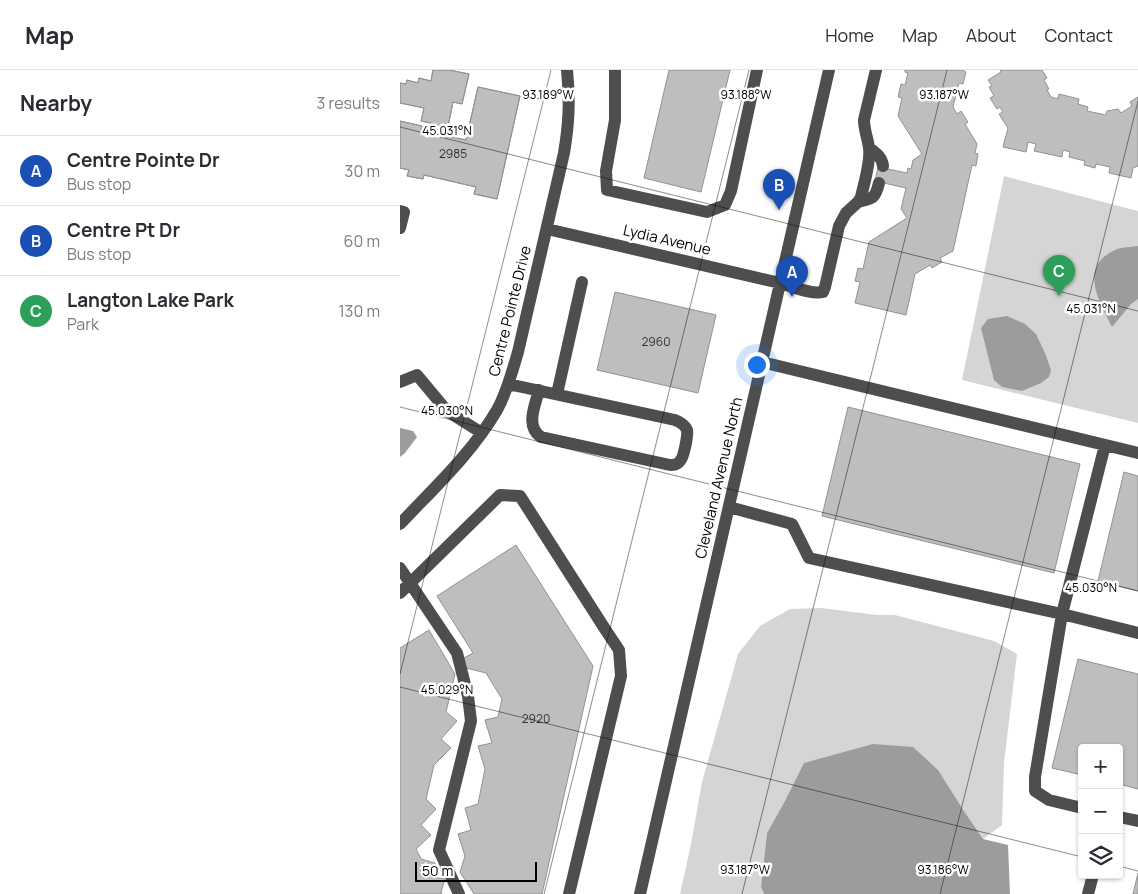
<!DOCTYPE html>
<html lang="en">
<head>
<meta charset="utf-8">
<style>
  body { margin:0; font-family:Manrope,sans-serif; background:#f2f2f3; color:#2b2b33 }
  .controls { position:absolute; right:15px; bottom:15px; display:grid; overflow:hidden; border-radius:5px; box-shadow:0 1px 4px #0004 }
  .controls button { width:45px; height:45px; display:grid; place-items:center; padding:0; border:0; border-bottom:1px solid #e1e1e2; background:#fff; color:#2b2b33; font:25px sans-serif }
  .scale { position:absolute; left:15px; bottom:12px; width:122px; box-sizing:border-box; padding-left:5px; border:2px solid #000; border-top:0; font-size:14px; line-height:18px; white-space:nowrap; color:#000; -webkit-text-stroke:4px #fff; paint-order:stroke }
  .you { position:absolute; left:356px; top:294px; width:18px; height:18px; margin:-12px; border:4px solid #fff; border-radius:50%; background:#1a73e8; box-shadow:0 0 0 8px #1a73e833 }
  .badge { display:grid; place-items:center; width:32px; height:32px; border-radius:50%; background:#7c3aed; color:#fff; font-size:16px; font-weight:700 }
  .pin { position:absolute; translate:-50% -41px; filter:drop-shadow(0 1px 2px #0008) }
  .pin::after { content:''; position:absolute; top:26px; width:18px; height:15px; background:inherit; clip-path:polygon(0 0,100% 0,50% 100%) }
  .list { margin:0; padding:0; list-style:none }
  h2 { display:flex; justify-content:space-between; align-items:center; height:65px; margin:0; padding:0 20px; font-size:21px }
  h2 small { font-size:16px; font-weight:400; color:#7c7c81 }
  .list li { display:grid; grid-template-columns:32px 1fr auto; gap:15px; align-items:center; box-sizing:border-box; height:70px; padding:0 20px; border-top:1px solid #e1e1e2 }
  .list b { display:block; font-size:19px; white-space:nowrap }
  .list p { margin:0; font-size:16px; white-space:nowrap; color:#7c7c81 }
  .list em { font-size:16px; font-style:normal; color:#7c7c81 }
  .icon { flex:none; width:28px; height:28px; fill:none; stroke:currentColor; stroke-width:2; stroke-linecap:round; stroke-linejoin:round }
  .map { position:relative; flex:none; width:738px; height:824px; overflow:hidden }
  header { display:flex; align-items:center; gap:30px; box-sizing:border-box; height:70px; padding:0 25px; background:#fff; border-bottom:1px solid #e1e1e2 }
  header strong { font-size:24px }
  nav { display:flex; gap:28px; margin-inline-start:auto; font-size:18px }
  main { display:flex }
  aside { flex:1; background:#fff }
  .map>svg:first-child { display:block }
  .green { fill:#d5d5d5 }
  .water { fill:#9c9c9c }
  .building { fill:#bebebe; stroke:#929292 }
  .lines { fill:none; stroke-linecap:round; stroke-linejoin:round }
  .minor { stroke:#4e4e4e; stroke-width:12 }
  .ticks { fill:none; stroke:#000; stroke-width:1; stroke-opacity:0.45 }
  .labels { text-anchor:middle; stroke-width:5; stroke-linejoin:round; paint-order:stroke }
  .number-label { font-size:12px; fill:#303030 }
  .street-label { font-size:15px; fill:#000; stroke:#fff }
  .ticks-label { font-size:12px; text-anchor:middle; fill:#000; stroke:#fff; stroke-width:5; stroke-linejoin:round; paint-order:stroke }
</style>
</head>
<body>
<header>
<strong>Map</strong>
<nav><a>Home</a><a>Map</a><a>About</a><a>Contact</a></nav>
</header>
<main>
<aside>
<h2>Nearby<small>3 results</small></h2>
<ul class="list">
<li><span class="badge" style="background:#1a4fb4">A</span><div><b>Centre Pointe Dr</b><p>Bus stop</p></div><em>30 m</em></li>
<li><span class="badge" style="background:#1a4fb4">B</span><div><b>Centre Pt Dr</b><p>Bus stop</p></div><em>60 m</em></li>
<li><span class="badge" style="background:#2e9e5b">C</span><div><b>Langton Lake Park</b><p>Park</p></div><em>130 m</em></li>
</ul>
</aside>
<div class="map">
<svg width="738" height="824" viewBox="0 0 738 824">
  <rect width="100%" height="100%" fill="#fff"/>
  <!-- green -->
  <path class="green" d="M604,106L738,141V353L562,310Z
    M421,538L477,545H495L594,571L617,584L604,693L602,755L583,769L562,738L386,729L367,763L361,817L364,824H280L291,774L302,712L338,584L360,556L390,539Z"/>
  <!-- water -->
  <path class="water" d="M738,176V229L731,234L712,257C699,231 678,197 715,180C721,177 731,177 738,176Z
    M607,246L625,254L636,264L645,283L651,300L649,307L641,313L622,321L602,317L594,310L581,258L588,249Z
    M0,358L13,361L17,367L5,383L0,387Z
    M473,674L513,677L538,700L562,738L583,769L608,775L610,824H364L361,817L367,763L386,729L404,693Z"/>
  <!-- building -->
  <path class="building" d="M33,0H49L69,4L62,34L53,32L48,57L21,51L24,38L0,33V13L6,14L7,10L18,13L19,8L31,11Z
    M33,0H49L69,4L62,34L53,32L48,57L21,51L24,38L0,33V13L6,14L7,10L18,13L19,8L31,11Z
    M269,0H330L301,122L244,108Z
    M505,0H562L566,2L563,14L559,13L553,37L557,44L561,41L568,52L565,54L577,74L575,83L578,84L576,96L572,95L553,181L540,188L542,192L532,198L530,195L515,204L506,245L455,233L460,212L455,211L458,198L463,199L469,172L507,148L501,139L506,118L475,111L478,97L507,103L508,98L511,99L513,90L522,84L498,46L502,28L498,27L501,14L505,15L508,3L505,2Z
    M600,0H642L647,8L644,10L649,19L647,20L651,27L658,29L659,24L679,29L678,34L688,37L687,41L706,45L707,41L718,39L721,43L732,36L730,32L738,27V96L733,98L731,108L709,103L710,97L696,94L695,98L684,95L685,91L669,87L670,82L663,80L662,87L634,81L636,74L628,72L626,82L603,77L608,58L599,44L603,42L600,37L597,39L590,28L594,26L589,17L592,16L588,10L601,2Z
    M78,17L120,26L97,129L74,124L76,117L24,105L23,109L7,106L9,100L0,98V51L22,56L21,60L66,70Z
    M78,17L120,26L97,129L74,124L76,117L24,105L23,109L7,106L9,100L0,98V51L22,56L21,60L66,70Z
    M215,222L316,245L298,323L197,300Z
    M448,337L680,394L654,503L422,446Z
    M724,402L738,406V521L698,511Z
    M116,475L193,596L142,824H74L60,802L65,786L58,764L71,760L65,738L78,734L85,699L78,676L92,673L85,650L98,647L102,629L86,603L66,598L60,590L73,583L37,526Z
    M29,560L55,604L46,642L57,651L41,669L51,678L34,695L26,729L36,739L21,755L31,765L16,779L21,789L35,793L31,807L45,809L41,822L42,824H0V578Z
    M678,589L738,604V719L719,714V678H682V705L652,698Z
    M738,803V824H733Z"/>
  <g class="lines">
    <!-- minor -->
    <path class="minor" d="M215,0V50L206,101L207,120L307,142L325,135L331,121L357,0
      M469,78C476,83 482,87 483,96
      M458,132C473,128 475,129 479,113
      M0,141L4,142L0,158
      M147,159L380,213C392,216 411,225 423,222L425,217L439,156L446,143L458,132L461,127C464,114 471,91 469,78C468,69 464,60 464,50L476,0
      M362,292L738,383
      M0,312L17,305L47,341L82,363
      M108,314L122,317L275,350C280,352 285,355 287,360C288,365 284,387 280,391C277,395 274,395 270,395L141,367C125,356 135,336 139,320
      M157,324L182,212
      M329,437L392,454L409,488L662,544L738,563
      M0,454C34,418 72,383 97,340C107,322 112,302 118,282L164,83C169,53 170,31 167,0
      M0,498L57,583L68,626L71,651L39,780L59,824
      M0,523L100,425L120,426L205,559L219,580L221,606L169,824
      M682,738L649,730L635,721V707L662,544L705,375
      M719,747L738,751
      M240,824L429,0
      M688,824L693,805"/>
  </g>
  <!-- ticks -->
  <path class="ticks" d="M0,57L738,241M0,337L738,521M0,604L151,0M0,617L682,787M719,796L738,801M144,824L349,0M342,824L547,0M540,824L738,31"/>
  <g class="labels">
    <!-- number labels -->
    <g class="number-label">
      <text x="53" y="88">2985</text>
      <text x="256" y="276">2960</text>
      <text x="136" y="653">2920</text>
    </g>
    <!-- street labels -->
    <g class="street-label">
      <text transform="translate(267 170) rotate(13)" y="5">Lydia Avenue</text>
      <text transform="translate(110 241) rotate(-76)" y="5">Centre Pointe Drive</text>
      <text transform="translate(319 408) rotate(-77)" y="5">Cleveland Avenue North</text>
    </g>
  </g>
  <g class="ticks-label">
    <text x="148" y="29">93.189°W</text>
    <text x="346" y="29">93.188°W</text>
    <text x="544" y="29">93.187°W</text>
    <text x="47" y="65">45.031°N</text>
    <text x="691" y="243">45.031°N</text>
    <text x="47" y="345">45.030°N</text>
    <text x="691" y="522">45.030°N</text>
    <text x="47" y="624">45.029°N</text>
    <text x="345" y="804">93.187°W</text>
    <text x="543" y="804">93.186°W</text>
  </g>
</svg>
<div class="controls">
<button>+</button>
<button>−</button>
<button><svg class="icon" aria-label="layers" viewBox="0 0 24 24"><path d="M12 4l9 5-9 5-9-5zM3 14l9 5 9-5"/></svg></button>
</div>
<div class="scale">50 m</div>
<div class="you"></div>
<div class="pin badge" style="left:392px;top:227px;background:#1a4fb4">A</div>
<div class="pin badge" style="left:379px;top:140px;background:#1a4fb4">B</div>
<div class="pin badge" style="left:659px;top:226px;background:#2e9e5b">C</div>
</div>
</main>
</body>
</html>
